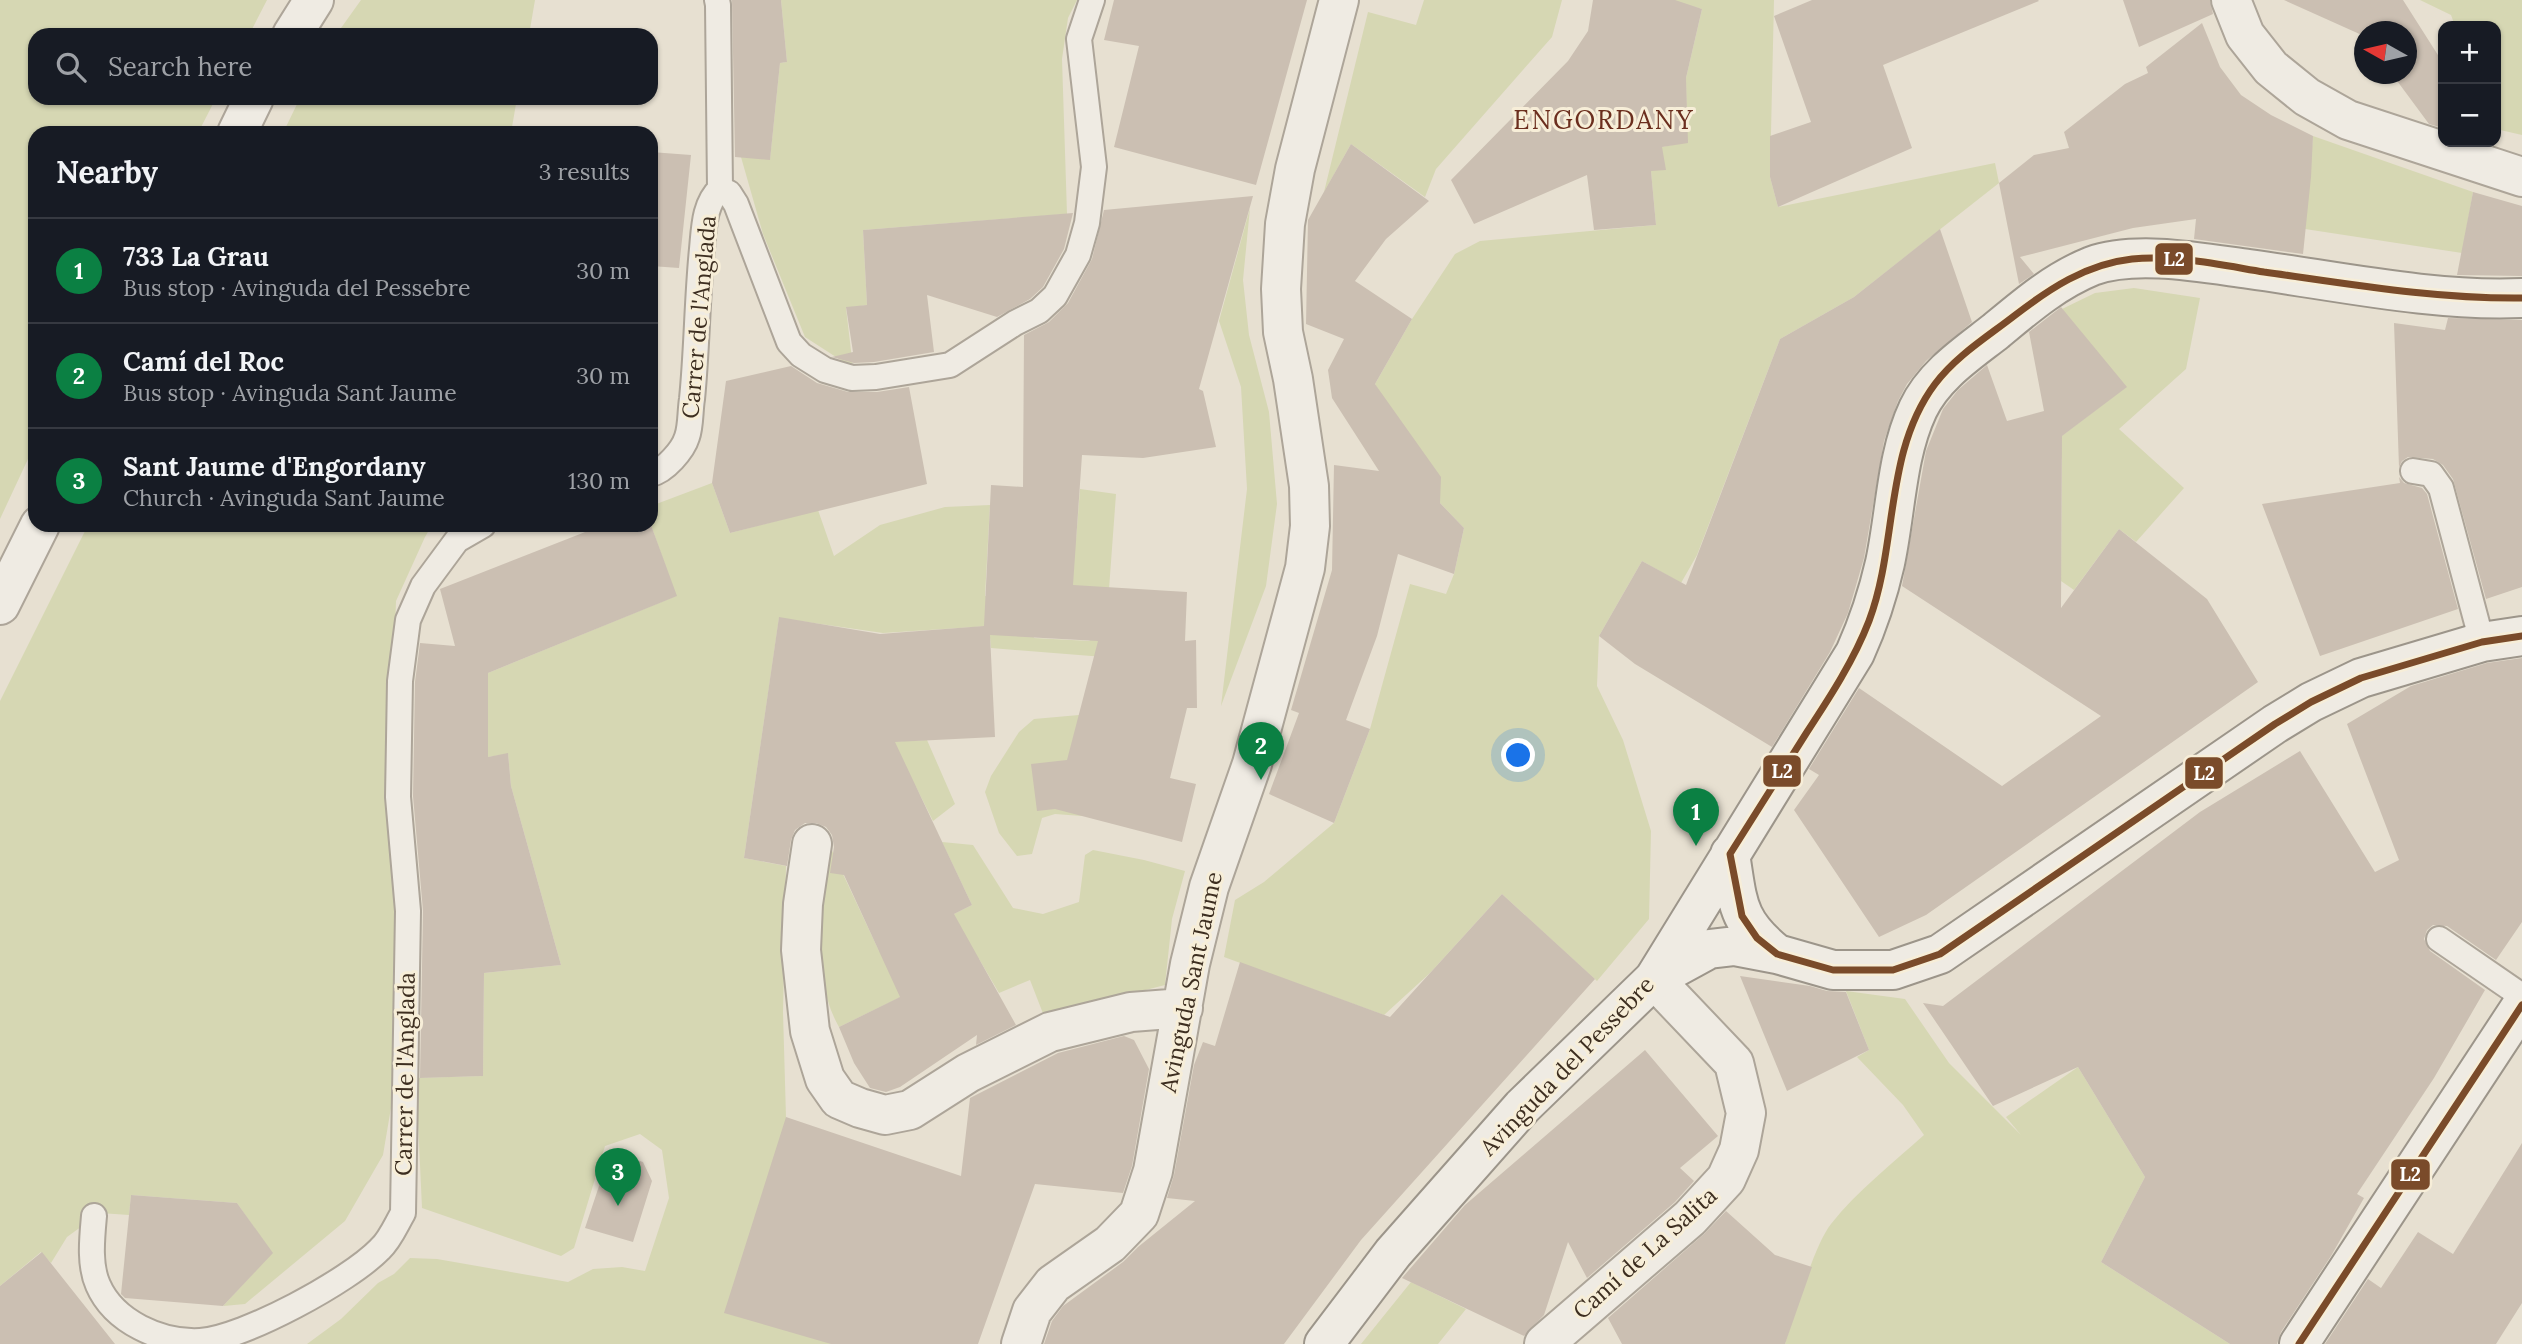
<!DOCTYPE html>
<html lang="en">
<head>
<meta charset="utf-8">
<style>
  body { margin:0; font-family:Lora,serif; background:#20242c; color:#f1f3f6 }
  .controls { position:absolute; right:21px; top:21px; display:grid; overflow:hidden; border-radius:14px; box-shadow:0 2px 5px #0004 }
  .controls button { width:63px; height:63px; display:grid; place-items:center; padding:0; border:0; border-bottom:2px solid #363941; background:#171b24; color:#f1f3f6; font:35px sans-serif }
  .compass { position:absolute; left:2354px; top:21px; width:63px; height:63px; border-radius:50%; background:#171b24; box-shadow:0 2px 5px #0004; rotate:278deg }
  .you { position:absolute; left:1519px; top:756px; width:24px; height:24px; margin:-18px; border:5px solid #fff; border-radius:50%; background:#1a73e8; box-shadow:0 0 0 10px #1a73e833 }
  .badge { display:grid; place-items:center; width:46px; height:46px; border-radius:50%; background:#0b8043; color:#fff; font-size:23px; font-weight:700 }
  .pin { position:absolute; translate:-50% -58px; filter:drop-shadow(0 2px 4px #0008) }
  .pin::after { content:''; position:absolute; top:37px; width:24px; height:21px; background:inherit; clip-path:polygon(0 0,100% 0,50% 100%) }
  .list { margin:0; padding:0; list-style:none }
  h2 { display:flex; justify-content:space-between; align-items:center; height:91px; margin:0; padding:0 28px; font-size:30px }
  h2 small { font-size:23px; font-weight:400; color:#9ea1a6 }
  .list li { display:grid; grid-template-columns:46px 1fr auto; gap:21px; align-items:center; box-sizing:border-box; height:105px; padding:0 28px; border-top:2px solid #363941 }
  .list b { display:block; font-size:26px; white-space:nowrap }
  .list p { margin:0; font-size:23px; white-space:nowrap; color:#9ea1a6 }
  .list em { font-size:23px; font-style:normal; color:#9ea1a6 }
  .icon { flex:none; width:38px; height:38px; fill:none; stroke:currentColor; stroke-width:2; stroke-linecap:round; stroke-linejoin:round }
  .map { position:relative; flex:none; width:2522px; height:1344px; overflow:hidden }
  .search { position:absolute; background:#171b24; box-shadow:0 2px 5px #0004; left:28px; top:28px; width:630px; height:77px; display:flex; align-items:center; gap:18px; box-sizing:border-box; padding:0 24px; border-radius:21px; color:#9ea1a6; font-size:26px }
  .panel { position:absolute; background:#171b24; box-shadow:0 2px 5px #0004; left:28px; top:126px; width:630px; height:406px; border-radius:21px }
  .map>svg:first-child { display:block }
  .green { fill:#d6d7b3 }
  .building { fill:#cbbfb2 }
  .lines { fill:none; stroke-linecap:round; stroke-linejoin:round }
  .lane-casing { stroke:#ada599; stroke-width:28 }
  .street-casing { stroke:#ada599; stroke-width:42 }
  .secondary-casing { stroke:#9c958a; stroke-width:42 }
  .lane { stroke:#efebe3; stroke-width:24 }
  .street { stroke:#efebe3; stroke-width:38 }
  .secondary { stroke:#efebe3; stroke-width:38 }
  .bus-1-casing { stroke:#f7eed8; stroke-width:12 }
  .bus-1 { stroke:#7a4b2a; stroke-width:7 }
  .labels { text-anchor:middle; stroke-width:6; stroke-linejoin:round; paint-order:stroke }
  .street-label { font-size:23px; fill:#3d2e20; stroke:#f7eed8 }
  .quarter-label { font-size:26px; letter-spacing:2px; fill:#6b2e1e; stroke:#f7eed8 }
  .line-badge { stroke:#f7eed8; stroke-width:2.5 }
  .badge-label { font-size:19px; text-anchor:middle; font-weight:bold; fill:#fff }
</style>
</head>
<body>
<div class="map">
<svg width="2522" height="1344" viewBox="0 0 2522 1344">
  <rect width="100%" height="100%" fill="#e7e0d1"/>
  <!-- green -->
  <path class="green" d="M0,0H267L249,35H35V98H216L198,133H35V444L0,519Z
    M361,0H535L529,35H336Z
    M781,0H1077L1068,18L1062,59L1067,214L863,230L867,305L846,308L853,368L805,337L763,234L741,157L770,159L780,63L787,62Z
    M1424,0H1562L1552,37L1436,169L1425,197L1351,144L1324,192L1368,12L1416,25Z
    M1668,0H1774L1770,177L1778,207L1995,163L1999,183L1854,297L1780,339L1697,555L1681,583L1642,561L1599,636L1597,686L1623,740L1651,831L1649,919L1597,981L1502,894L1430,973L1384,1015L1224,957L1235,900L1264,882L1334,823L1370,729L1410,584L1446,594L1454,574L1464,528L1440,503L1375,384L1412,319L1455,254L1480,241L1656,225L1651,171L1662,147L1687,142L1686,78L1702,9Z
    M2420,0H2522V135L2496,129V26H2455L2451,15Z
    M300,98H517L511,133H283Z
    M2313,136L2473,192L2462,253L2305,229Z
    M1250,208L1243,280L1249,335L1269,412L1277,504L1266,586L1221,706L1247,489L1241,387L1219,321Z
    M2134,288L2200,298L2186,369L2119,429L2184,488L2136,542L2119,529L2074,590L2061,581L2062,460L2055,441L2126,387L2062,309L2095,293Z
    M712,483L730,533L818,510L834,556L880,525L945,507L990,505L985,596L1036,599L1034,638L1090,641L1050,585L1076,540L1080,489L1116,494L1104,657L991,648L989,626L883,633L779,618L744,858L786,866L783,1012L786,1117L831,1344H307L341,1319L378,1283L394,1274L410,1258L437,1259L568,1282L593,1269L622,1267L645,1271L669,1198L662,1150L640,1134L605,1146L574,1248L561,1256L422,1208L416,1078L483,1076L484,973L561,965L511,786L508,754L488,757V673L676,596L651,525V506Z
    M88,525H432L425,537L396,601L392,721L398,919L395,1084L383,1155L345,1221L245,1304L223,1306L272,1253L237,1203L131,1195L129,1215L100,1213L67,1237L51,1263L41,1252L0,1286V701Z
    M1079,715L1082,816L1055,814L1042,818L1032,854L1017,856L999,833L985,792L991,776L1019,732L1034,719Z
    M927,740L955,804L933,821L916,787L884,742Z
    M828,842L879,951L972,905L942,842L973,845L1013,908L1043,914L1079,902L1085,855L1093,850L1144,860L1185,871L1172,919L1165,985L1044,1016L1030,980L999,993L979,959L839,1027C809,975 823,900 828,842Z
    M1846,991L1905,999L1949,1063L2021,1135L2006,1117L2078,1067L2145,1177L2101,1262L2230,1344H1785C1795,1314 1813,1247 1831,1224C1857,1191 1893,1163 1924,1135L1903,1105L1857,1057L1869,1050Z
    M1411,1282L1466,1309L1438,1344H1361Z"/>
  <!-- building -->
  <path class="building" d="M732,0H781L787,62L780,63L770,160L735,157Z
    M1114,0H1307L1256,185L1114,147L1139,46L1104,40Z
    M1593,0H1675L1702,9L1686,78L1688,143L1662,147L1666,170L1651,171L1656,225L1594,230L1587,175L1474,224L1451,180L1568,61L1588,31Z
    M1812,0H2038L2039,1L1883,65L1912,148L1778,207L1770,177V136L1811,122L1774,16Z
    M2123,0H2210L2213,14L2139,47Z
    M2284,0H2403L2443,63V128L2429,124L2392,74H2406V32H2364V36Z
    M2202,23L2220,67L2241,95L2271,115L2313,136L2311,177L2303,254L2194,239L2196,219L2133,228L2020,257L2034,274L2019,284L1999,183L2034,155L2069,148L2064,132L2125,84L2148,73L2146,67Z
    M1351,144L1429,201L1386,239L1355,281L1412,319L1375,384L1441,477L1440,503L1464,528L1454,574L1398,554L1377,636L1346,720L1370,729L1334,823L1269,794L1299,713L1291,710L1332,570L1334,465L1379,471L1332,398L1328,370L1344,339L1306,324L1308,220Z
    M651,152L691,155L679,268L651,266Z
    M2473,192L2522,206V276L2457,275Z
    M1253,196L1199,389L1203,391L1216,447L1143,458L1082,455L1073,585L1187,592L1185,641L1196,640L1197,708H1187L1170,778L1196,784L1182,842L1055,809L1037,811L1031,764L1067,760L1098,641L990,635L995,737L895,742L972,905L954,914L1016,1025L976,1045L977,1035L900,1087L886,1092L870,1088L854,1063L839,1027L900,997L844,875L830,873L834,847L832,835L826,827L816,823H805L795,830L791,840L787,866L744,858L779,617L880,634L984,626L991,485L1023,487L1024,335L1049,322L1068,303L1092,259L1104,210Z
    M1073,213L1064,249L1043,287L1030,299L997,317L927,295L934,352L874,362L854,363L832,357L853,352L846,307L867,305L863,230Z
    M1940,229L1972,322L1926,361L1907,384L1898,401L1884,441L1864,558L1848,613L1830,652L1772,747L1635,664L1599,636L1642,561L1686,585L1780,339L1854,297Z
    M2061,307L2127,387L2062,436L2061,608L2119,529L2207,599L2258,682L1926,915L1879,937L1794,810L1819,775L1809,769L1859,688L2002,786L2101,716L1902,586L1926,451L1943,409L1958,390L1987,365L2007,421L2044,411L2029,332Z
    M2448,318L2522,320V587L2486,599L2453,479L2443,465L2433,459L2408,457L2402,461L2399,467L2394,323L2445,330Z
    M791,366L817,383L848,392H877L909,387L927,484L730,533L712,483L726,381Z
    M2399,477L2404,483L2422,488L2427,494L2458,609L2320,656L2262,504L2400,483Z
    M603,525H651L677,596L488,673V757L508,753L511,786L561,965L484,973L483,1076L420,1078L423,911L413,796L415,682L420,643L455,646L440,589Z
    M2522,658V922L2496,960L2447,926L2433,925L2427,930L2424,939L2430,951L2485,990L2434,1078L2357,1194L2364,1198L2331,1256L2281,1332L2277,1344H2230L2101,1262L2145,1177L2078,1067L1993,1106L1923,1003L1943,1006L2200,812L2300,751L2375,872L2399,860L2347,724L2411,686L2487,663Z
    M1502,894L1595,979L1361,1240L1284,1344H1044L1052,1321L1063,1306L1123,1262L1138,1247L1195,1201L1167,1198L1174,1175L1194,1065L1203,1042L1215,1046L1240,962L1390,1017Z
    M1740,976L1810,986L1827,991L1846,992L1869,1050L1787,1091Z
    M1124,1036L1134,1040L1149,1069L1132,1166L1123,1193L1035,1184L978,1344H831L724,1313L786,1117L961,1176L970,1098L1058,1053Z
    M1645,1050L1718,1136L1680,1168L1694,1181L1675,1202L1587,1278L1568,1242L1544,1315L1524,1336L1402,1278L1465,1205Z
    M2522,1143V1303L2496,1344H2325L2368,1279L2381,1288L2418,1232L2453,1254Z
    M621,1158H631L643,1162L652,1181L633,1242L585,1228L604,1171Z
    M131,1195L237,1203L273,1253L223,1306L125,1298L121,1294Z
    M1726,1211L1775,1255L1812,1267L1785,1344H1622L1608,1318L1704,1234Z
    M42,1252L115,1344H0V1286Z"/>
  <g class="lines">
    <!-- lane casing -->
    <g class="lane-casing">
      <path id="lane" d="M717,0L718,5L720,189
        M2413,471L2431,474L2441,488L2482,642
        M651,474C665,471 683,450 687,437C691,426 690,411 692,399C697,349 697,299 702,249C704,228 704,204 720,189L729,193L736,204L789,342L801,355L825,370L852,378L876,377L950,365L1015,323L1039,311L1055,296L1078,255L1087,223L1094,167L1079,39L1092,0
        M2439,939L2522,996
        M94,1216C92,1238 89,1265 98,1285C114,1322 161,1343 200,1341C244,1338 349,1281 380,1249C390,1240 396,1225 403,1213L408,911L398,797L400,681L408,620L423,586L457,540L483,525"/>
    </g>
    <!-- street casing -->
    <g class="street-casing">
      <path id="street" d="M2231,0L2245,35L2271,68L2307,97L2348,120L2522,177
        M292,35L314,0
        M237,133L254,98
        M0,605L40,525
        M812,844L803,904L801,950L810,1031L825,1079L839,1099L860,1108L885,1115L910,1110L968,1073L1050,1032L1131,1012L1183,1008
        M1021,1344L1032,1311L1053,1284L1110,1244L1139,1214L1153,1171L1190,964L1209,887L1252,764L1305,568L1310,526L1309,486L1293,379L1283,332L1281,289L1285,224L1295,169L1339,0
        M1544,1344L1690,1218L1726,1179L1739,1150L1746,1113L1734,1063L1654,979"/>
    </g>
    <!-- secondary casing -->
    <g class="secondary-casing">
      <path id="secondary" d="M1730,854C1738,903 1736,921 1777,954
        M1654,979L1709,949L1735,946L1777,954L1833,970H1893L1940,954L2275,724L2311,702L2361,678L2482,642L2522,636
        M1324,1344L1393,1253L1522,1107L1654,979L1855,653C1868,624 1878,594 1885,563C1896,512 1896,456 1918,409C1934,375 1968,353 1996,331C2026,306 2055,281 2092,266C2136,250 2204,263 2249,269C2337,281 2434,302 2522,298
        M2299,1344L2522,1005"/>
    </g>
    <!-- lane -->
    <use href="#lane" class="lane"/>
    <!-- street -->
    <use href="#street" class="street"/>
    <!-- secondary -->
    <use href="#secondary" class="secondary"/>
    <!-- bus-1 casing -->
    <g class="bus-1-casing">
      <path id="bus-1" d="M2522,298C2435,299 2350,284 2264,272C2221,265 2176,255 2132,259C2086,264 2049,289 2014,316C1987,337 1956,356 1935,384C1884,452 1898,544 1869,621C1854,660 1830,697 1807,732C1781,773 1756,813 1730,854L1742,916L1757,938L1777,954L1833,970H1893L1940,954L2275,724L2311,702L2361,678L2482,642L2522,636
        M2299,1344L2522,1005"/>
    </g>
    <!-- bus-1 -->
    <use href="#bus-1" class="bus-1"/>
  </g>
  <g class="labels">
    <!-- street labels -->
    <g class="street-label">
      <text transform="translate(699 317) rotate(-85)" y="8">Carrer de l'Anglada</text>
      <text transform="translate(1191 982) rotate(-78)" y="8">Avinguda Sant Jaume</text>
      <text transform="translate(1567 1066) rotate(-46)" y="8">Avinguda del Pessebre</text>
      <text transform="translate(405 1074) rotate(-89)" y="8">Carrer de l'Anglada</text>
      <text transform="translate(1645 1253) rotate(-42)" y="8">Camí de La Salita</text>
    </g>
    <!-- quarter labels -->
    <g class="quarter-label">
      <text x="1604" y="129">ENGORDANY</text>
    </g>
  </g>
  <g class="line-badge">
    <rect x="2154" y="242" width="40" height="34" rx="7" fill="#7a4b2a"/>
    <rect x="1762" y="754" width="40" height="34" rx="7" fill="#7a4b2a"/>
    <rect x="2184" y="756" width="40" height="34" rx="7" fill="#7a4b2a"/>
    <rect x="2390" y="1158" width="41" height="33" rx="7" fill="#7a4b2a"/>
  </g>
  <g class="badge-label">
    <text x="2174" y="266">L2</text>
    <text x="1782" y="778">L2</text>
    <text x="2204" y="780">L2</text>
    <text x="2410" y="1181">L2</text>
  </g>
</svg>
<div class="controls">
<button>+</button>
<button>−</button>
</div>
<svg class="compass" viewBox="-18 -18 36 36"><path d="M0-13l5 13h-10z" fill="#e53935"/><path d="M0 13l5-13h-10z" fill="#9ea1a6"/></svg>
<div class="you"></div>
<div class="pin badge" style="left:1696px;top:846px">1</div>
<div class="pin badge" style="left:1261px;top:780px">2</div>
<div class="pin badge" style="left:618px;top:1206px">3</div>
<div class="search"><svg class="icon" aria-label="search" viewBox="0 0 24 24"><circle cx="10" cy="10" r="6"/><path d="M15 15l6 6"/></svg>Search here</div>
<section class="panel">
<h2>Nearby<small>3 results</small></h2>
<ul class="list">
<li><span class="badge">1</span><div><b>733 La Grau</b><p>Bus stop · Avinguda del Pessebre</p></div><em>30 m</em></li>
<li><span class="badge">2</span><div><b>Camí del Roc</b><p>Bus stop · Avinguda Sant Jaume</p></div><em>30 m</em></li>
<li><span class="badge">3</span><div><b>Sant Jaume d'Engordany</b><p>Church · Avinguda Sant Jaume</p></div><em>130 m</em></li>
</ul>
</section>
</div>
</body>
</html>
